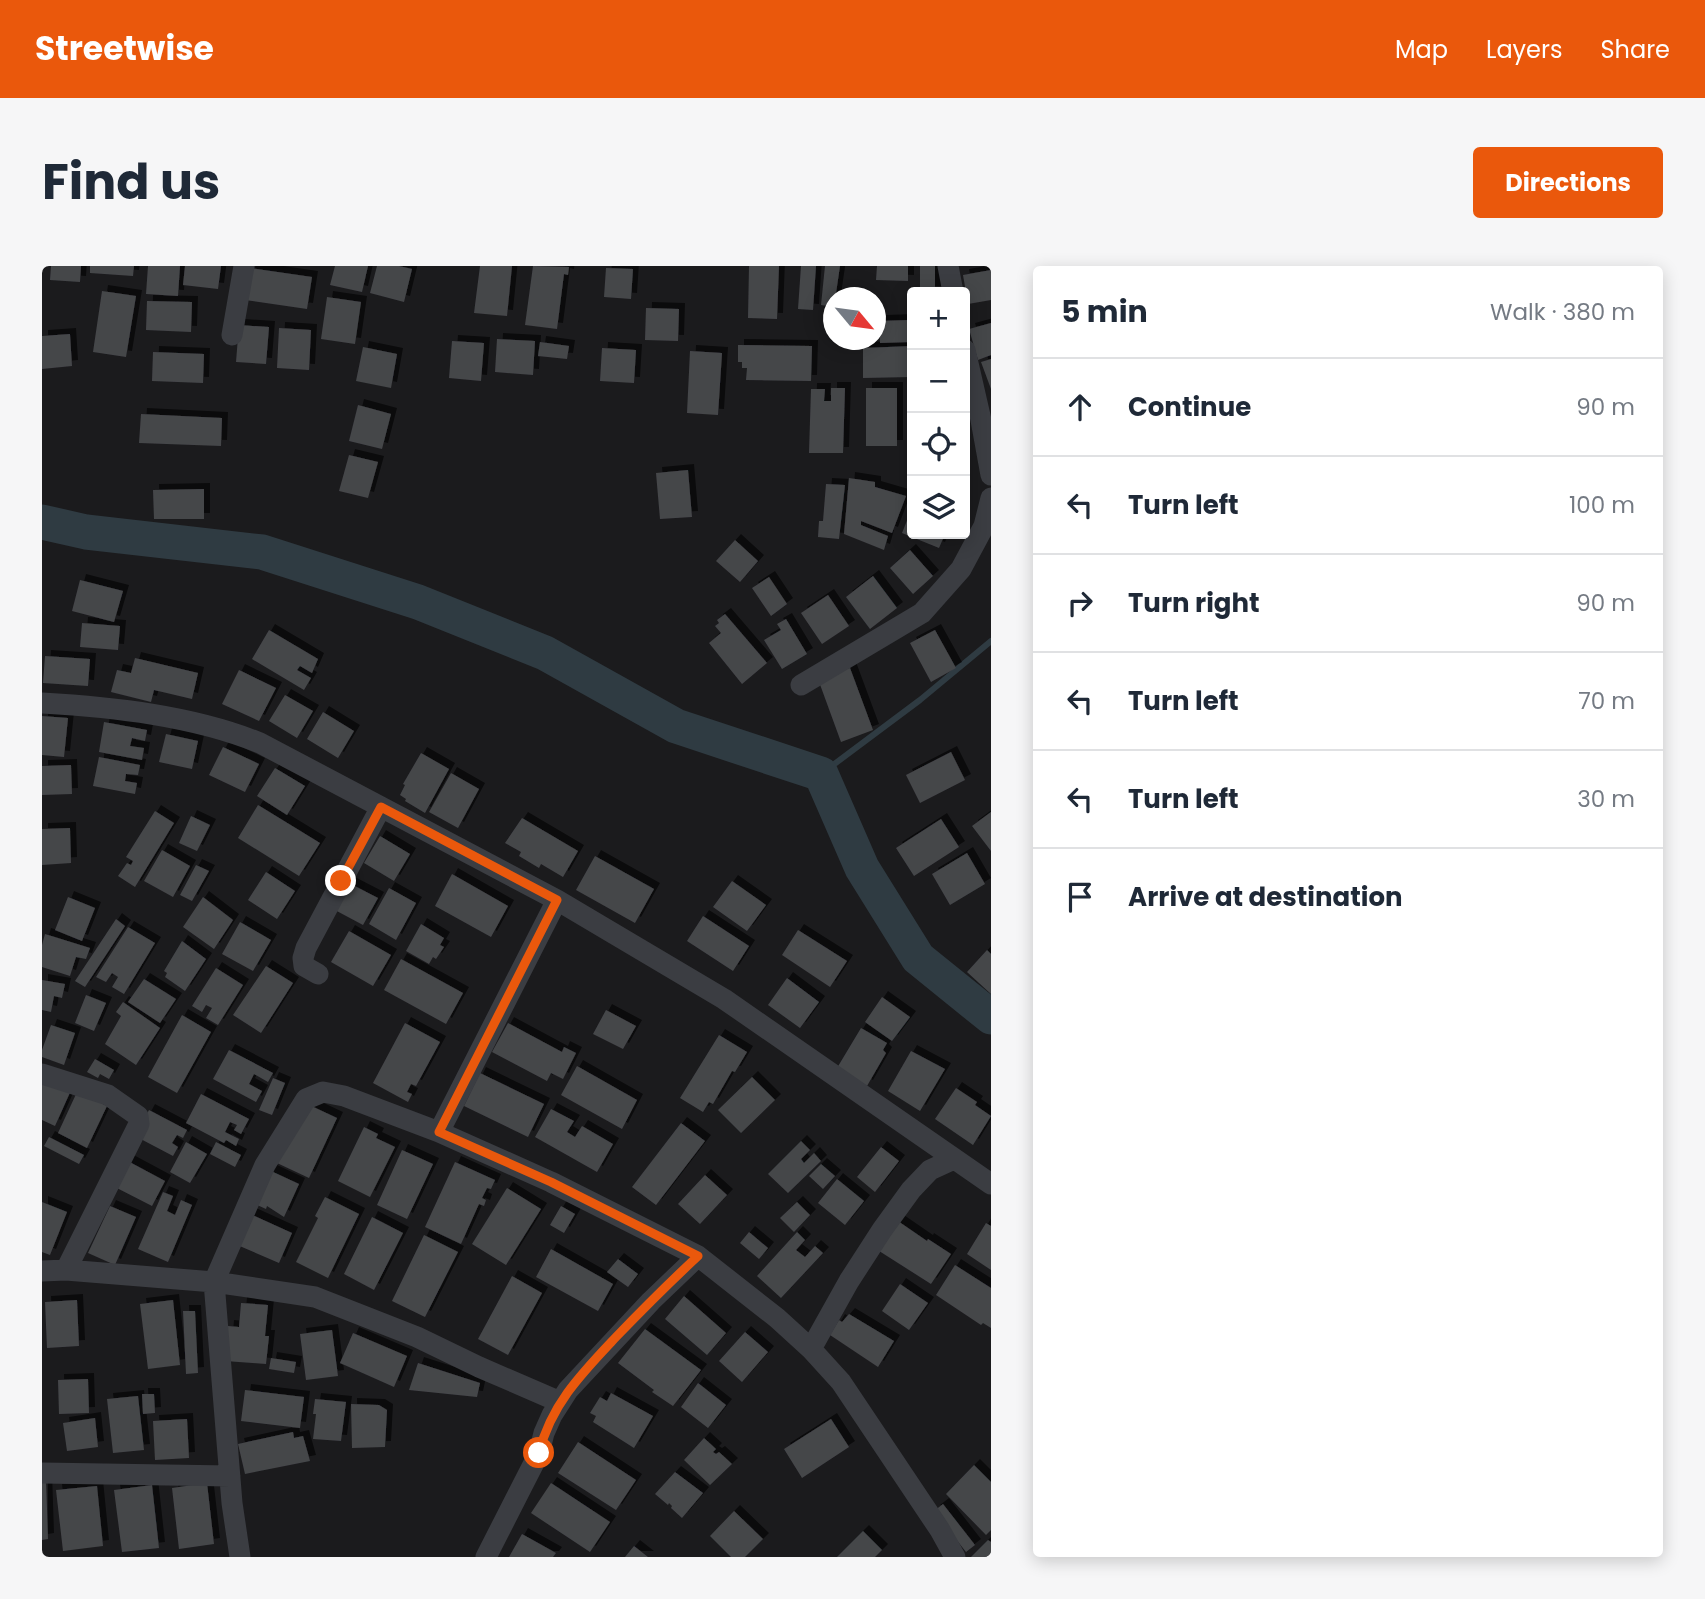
<!DOCTYPE html>
<html lang="en">
<head>
<meta charset="utf-8">
<style>
  body { margin:0; font-family:Poppins,sans-serif; background:#f6f6f7; color:#1f2937 }
  .controls { position:absolute; right:21px; top:21px; display:grid; overflow:hidden; border-radius:7px; box-shadow:0 4px 18px #0003 }
  .controls button { width:63px; height:63px; display:grid; place-items:center; padding:0; border:0; border-bottom:2px solid #e0e1e3; background:#fff; color:#1f2937; font:35px sans-serif }
  .compass { position:absolute; left:781px; top:21px; width:63px; height:63px; border-radius:50%; background:#fff; box-shadow:0 4px 18px #0003; rotate:119deg }
  .stop { position:absolute; width:21px; height:21px; margin:-16px; border:5px solid #ea580c; border-radius:50%; background:#fff }
  .stop.end { background:#ea580c; border-color:#fff; box-shadow:0 2px 7px #0008 }
  .list { margin:0; padding:0; list-style:none }
  h2 { display:flex; justify-content:space-between; align-items:center; height:91px; margin:0; padding:0 28px; font-size:30px }
  h2 small { font-size:23px; font-weight:400; color:#747a83 }
  .list li { display:grid; grid-template-columns:46px 1fr auto; gap:21px; align-items:center; box-sizing:border-box; height:98px; padding:0 28px; border-top:2px solid #e0e1e3 }
  .list b { display:block; font-size:26px; white-space:nowrap }
  .list em { font-size:23px; font-style:normal; color:#747a83 }
  .icon { flex:none; width:38px; height:38px; fill:none; stroke:currentColor; stroke-width:2; stroke-linecap:round; stroke-linejoin:round }
  .map { position:relative; flex:none; width:949px; height:1291px; overflow:hidden; border-radius:7px }
  header { display:flex; align-items:center; gap:42px; box-sizing:border-box; height:98px; padding:0 35px; background:#ea580c; color:#fff }
  header strong { font-size:33px }
  nav { display:flex; gap:38px; margin-inline-start:auto; font-size:24px }
  .intro { display:flex; align-items:center; justify-content:space-between; box-sizing:border-box; height:168px; padding:0 42px }
  h1 { margin:0; font-size:49px }
  .button { padding:18px 32px; border-radius:7px; background:#ea580c; color:#fff; font-size:24px; font-weight:700 }
  main { display:flex; gap:42px; padding:0 42px }
  aside { flex:1; background:#fff; border-radius:7px; box-shadow:0 4px 18px #0003 }
  .map>svg:first-child { display:block }
  .lines { fill:none; stroke-linecap:round; stroke-linejoin:round }
  .stream { stroke:#2f3b42; stroke-width:6 }
  .river { stroke:#2f3b42; stroke-width:35 }
  .building { fill:#45464a; filter:url(#shadow) }
  .street { stroke:#3b3d42; stroke-width:21 }
  .route { stroke:#ea580c; stroke-width:9 }
</style>
</head>
<body>
<header>
<strong>Streetwise</strong>
<nav><a>Map</a><a>Layers</a><a>Share</a></nav>
</header>
<div class="intro"><h1>Find us</h1><a class="button">Directions</a></div>
<main>
<div class="map">
<svg width="949" height="1291" viewBox="0 0 949 1291">
  <defs>
    <filter id="shadow"><feDropShadow dx="6" dy="-6" stdDeviation="0" flood-color="#0009"/></filter>
  </defs>
  <rect width="100%" height="100%" fill="#1b1b1d"/>
  <g class="lines">
    <!-- stream -->
    <path class="stream" d="M779,508L878,434L949,375"/>
    <!-- river -->
    <path class="river" d="M0,256L44,266L220,286L376,336L503,387L634,460L779,508L820,602L876,692L949,751"/>
  </g>
  <!-- building -->
  <path class="building" d="M9,0H39L38,16L8,14Z
    M48,0H92L91,10L48,7Z
    M106,0H138L136,30L104,28Z
    M143,0H179L176,23L141,19Z
    M293,0H326L320,26L288,19Z
    M335,0H357L370,3L362,36L328,27Z
    M438,0H470L465,50L432,47Z
    M491,0L527,1L526,9L522,8L515,63L483,59Z
    M707,0H737L735,53L706,52Z
    M759,0H774L771,44L756,43Z
    M783,0H798L792,41L779,39Z
    M835,0H866V15L834,14Z
    M878,0H893V26H878Z
    M208,2L270,11L265,43L203,34Z
    M564,2L591,3L589,33L562,31Z
    M949,4V34L926,38L921,9Z
    M60,25L94,30L84,91L51,86Z
    M285,31L319,36L313,78L279,73Z
    M105,35L150,36L149,66L104,64Z
    M604,42L637,43L636,75L603,74Z
    M867,54L868,76L838,77L837,55Z
    M949,57V89L936,94L927,63Z
    M197,59L227,61L224,98L194,96Z
    M237,62L269,64L267,104L235,102Z
    M28,68L30,100L0,103V70Z
    M455,73L493,75L491,109L453,106Z
    M410,75L442,77L439,115L407,112Z
    M498,76L527,80L525,93L496,90Z
    M696,79L770,80L769,115L704,114L705,102H700V96H696Z
    M870,80V111L821,112V82Z
    M321,81L355,88L349,122L314,115Z
    M560,82L594,84L592,117L558,115Z
    M648,85L680,87L676,149L645,147Z
    M111,86L162,88L161,117L110,115Z
    M949,93V123L939,96Z
    M789,122H803L801,187H767L769,123H783L782,135H789Z
    M824,122H855V180H824Z
    M316,139L349,148L340,183L307,175Z
    M99,148L180,152L179,180L97,177Z
    M307,189L336,196L326,232L297,225Z
    M646,204L650,251L618,253L614,207Z
    M807,212L833,216V221L864,230L850,267L819,255V259L846,270L842,284L802,268Z
    M784,218L803,219L797,273L776,271L777,255H781Z
    M162,223V253H112L111,224Z
    M870,242V268H903L897,282L860,267Z
    M693,274L716,295L698,316L674,295Z
    M868,284L891,310L871,328L848,302Z
    M831,310L855,342L828,363L804,331Z
    M727,311L745,338L729,350L710,322Z
    M38,314L81,325L72,356L30,345Z
    M786,329L807,360L780,378L759,347Z
    M683,348L725,397L700,418L667,377L679,367L673,360L677,357L675,354Z
    M744,353L765,388L740,403L722,374L739,364L735,358Z
    M40,357L78,360L76,384L38,381Z
    M227,364L276,393L270,407L258,400L255,404L269,412L262,424L210,393Z
    M893,364L914,402L889,416L868,377Z
    M3,390L48,393L46,420L1,417Z
    M93,392L156,407L150,433L112,424L109,436L69,426L75,404L89,407Z
    M808,402L831,464L799,476L776,413Z
    M197,404L234,422L217,455L180,438Z
    M243,429L271,445L255,472L227,455Z
    M281,446L312,465L296,492L265,473Z
    M0,450L26,452L22,491L0,489Z
    M62,456L105,464L103,475L90,472L88,480L102,482L100,494L57,486Z
    M124,468L156,475L150,503L117,496Z
    M181,481L217,498L203,526L167,509Z
    M909,486L923,514L878,537L864,509Z
    M379,487L407,503L383,547L363,535L364,533L358,529L363,519L361,518Z
    M57,491L98,499L96,509L84,508L83,515L95,517L93,528L51,520Z
    M29,499L30,528L0,529V500Z
    M233,502L263,520L245,549L215,530Z
    M409,507L437,523L416,562L387,546Z
    M216,539L278,577L257,610L196,572Z
    M113,545L132,557L93,621L76,610L85,597L89,599L91,595L84,591Z
    M949,546V585L930,560Z
    M149,550L168,559L155,585L137,577Z
    M480,552L536,585L521,611L499,598L497,602L477,590L479,586L463,577Z
    M899,553L917,581L872,610L854,582Z
    M28,562L29,597L0,599V563Z
    M338,570L368,588L352,615L322,597Z
    M120,584L148,600L131,631L102,615Z
    M925,587L943,618L908,639L890,608Z
    M553,590L612,623L593,657L534,624Z
    M154,599L167,605L150,635L138,629Z
    M224,606L253,625L235,653L206,634Z
    M410,608L466,640L449,671L393,640Z
    M690,615L724,639L705,665L671,641Z
    M305,616L336,632L321,659L291,643Z
    M347,622L374,637L354,674L327,658Z
    M26,631L53,642L40,675L13,664Z
    M161,631L191,654L172,683L141,661Z
    M661,650L707,680L691,705L645,675Z
    M74,653L83,660L43,721L33,715Z
    M198,656L229,674L211,705L180,688Z
    M379,658L402,672L398,679L402,681L394,693L391,691L387,698L364,685Z
    M86,661L113,677L82,728L70,721L76,711L70,707L64,716L54,711Z
    M756,664L805,695L788,721L740,689Z
    M307,665L349,689L331,720L289,696Z
    M3,668L48,682L44,693L34,691L28,710L0,701V679Z
    M140,675L164,693L143,725L123,711L125,707L122,705Z
    M945,684L949,688V728L925,706Z
    M359,693L421,727L404,758L342,724Z
    M224,700L251,717L219,767L191,749Z
    M174,702L201,719L176,759L164,752L170,742L164,739L160,746L150,740Z
    M745,712L777,736L758,762L726,739Z
    M102,713L134,733L118,757L86,736Z
    M0,714L23,718L20,732L12,730L9,746L0,744Z
    M44,729L64,737L52,765L33,757Z
    M840,731L868,751L850,775L823,756Z
    M81,736L118,762L94,799L63,778L79,750L74,746Z
    M564,744L594,760L581,783L551,768Z
    M140,749L169,766L135,827L106,811Z
    M363,757L398,776L374,820L369,818L365,826L370,828L366,836L331,817Z
    M466,757L520,786L522,781L534,787L521,813L509,807L505,815L450,786Z
    M9,759L33,767L22,799L0,791V784Z
    M819,762L845,777L841,784L844,787L825,820L795,802Z
    M677,769L705,786L693,806L690,805L671,838L667,836L661,846L638,832Z
    M187,784L231,807L226,816L212,808L207,818L220,825L214,836L171,813Z
    M869,785L903,803L878,845L846,825Z
    M53,793L72,804L67,813L58,808L56,812L45,806Z
    M535,800L595,834L580,863L519,829Z
    M438,807L502,838L486,871L422,840Z
    M710,811L733,834L699,867L676,844Z
    M231,812L243,817L230,849L217,844Z
    M0,816L30,822L13,860L0,854Z
    M914,822L935,836L933,839L949,850L931,879L893,853Z
    M35,826L65,840L45,882L16,867Z
    M159,828L207,853L199,868L192,864L195,859L188,856L183,866L197,873L194,880L184,874L182,877L144,857Z
    M263,837L295,852L267,912L235,897Z
    M509,843L532,855L525,866L533,871L540,860L571,878L555,906L493,871Z
    M107,844L145,864L141,872L135,869L130,877L136,881L131,890L93,870Z
    M639,857L663,875L614,939L590,921Z
    M322,861L336,868L334,872L353,881L328,931L296,915Z
    M7,871L42,889L37,898L2,880Z
    M759,875L768,884L759,893L762,897L772,887L779,895L746,927L726,908Z
    M144,876L165,888L148,917L128,906Z
    M174,876L199,889L193,901L168,888Z
    M839,881L857,895L833,926L815,911Z
    M360,884L391,898L365,953L335,939Z
    M82,893L123,915L110,940L69,919Z
    M413,896L453,914L449,923L445,922L440,932L444,934L442,940L437,938L419,978L383,961Z
    M779,898L793,910L781,923L767,910Z
    M229,905L257,918L242,951L225,940L224,943L213,938Z
    M663,909L685,929L658,958L636,938Z
    M795,913L822,935L803,959L776,937Z
    M465,922L499,943L464,999L430,978Z
    M121,926L131,930L125,945L133,949L139,934L150,939L126,996L96,983Z
    M283,931L317,948L286,1012L254,996L276,952L273,950Z
    M0,936L25,946L8,989L0,986Z
    M755,936L768,949L752,966L738,952Z
    M68,940L94,951L73,999L46,987Z
    M519,940L533,948L522,967L508,959Z
    M206,947L250,967L237,997L193,978Z
    M330,951L361,967L332,1024L302,1008Z
    M853,953L885,975L886,973L909,988L889,1018L834,983Z
    M944,957L949,960V1004L925,988Z
    M707,966L726,982L717,993L698,977Z
    M755,966L763,974L754,984L763,991L773,980L781,987L739,1032L715,1010Z
    M382,969L416,986L383,1051L350,1035Z
    M509,983L571,1018L556,1045L494,1011Z
    M576,993L596,1008L586,1021L565,1006Z
    M913,999L949,1022V1062L941,1057L939,1059L894,1029Z
    M470,1010L500,1027L466,1089L436,1073Z
    M858,1018L886,1037L867,1064L840,1045Z
    M642,1030L684,1067L665,1089L623,1053Z
    M35,1034L37,1080L5,1082L3,1036Z
    M131,1034L138,1099L106,1103L98,1038Z
    M199,1037L226,1039L223,1070H227L224,1098L183,1095L186,1060L197,1061Z
    M141,1045H153L156,1107L144,1108Z
    M807,1048L852,1075L836,1101L788,1069L797,1054L800,1056Z
    M603,1063L659,1104L631,1140L610,1126L612,1124L576,1097Z
    M290,1064L296,1110L264,1114L258,1068Z
    M703,1066L726,1086L700,1116L677,1095Z
    M311,1067L365,1090L352,1121L298,1097Z
    M229,1092L254,1096L252,1107L227,1103Z
    M376,1097L438,1117L435,1131L367,1124Z
    M46,1113L47,1147L17,1148L16,1114Z
    M656,1117L684,1139L666,1162L639,1141Z
    M203,1124L262,1131L258,1162L199,1155Z
    M569,1127L611,1150L592,1182L551,1156L554,1150L548,1147L558,1131L565,1135Z
    M100,1128H112L113,1147L101,1148Z
    M96,1130L102,1184L71,1187L65,1133Z
    M273,1133L304,1136L299,1175L271,1173L274,1148H271Z
    M309,1138L337,1139L345,1144L343,1181L310,1182Z
    M53,1152L56,1181L25,1185L21,1157Z
    M145,1153L147,1192L113,1194L111,1155Z
    M789,1153L807,1181L760,1212L742,1183Z
    M251,1166L252,1172L261,1170L268,1195L203,1208L196,1178Z
    M662,1172L674,1183L671,1186L674,1188L677,1186L690,1198L668,1219L642,1194Z
    M536,1176L594,1214L574,1244L516,1207Z
    M932,1199L949,1216V1264L944,1269L904,1228Z
    M633,1206L661,1227L640,1252L629,1242L630,1240L627,1237L626,1239L613,1228Z
    M4,1212L6,1273L0,1274V1213Z
    M165,1217L172,1278L137,1283L130,1222Z
    M509,1217L568,1256L548,1286L489,1247Z
    M110,1219L117,1282L80,1286L72,1224Z
    M55,1220L61,1280L21,1285L14,1224Z
    M901,1238L933,1279L924,1286L892,1245Z
    M692,1245L721,1273L703,1291H689L668,1270Z
    M821,1265L840,1284L833,1291H795Z
    M480,1268L514,1287L511,1291H467Z
    M946,1274L949,1276V1291H929Z
    M592,1280L606,1291H583Z"/>
  <g class="lines">
    <!-- street -->
    <path class="street" d="M906,0L911,26
      M190,69L202,0
      M923,84L939,154L949,209
      M759,419L880,347L919,303L942,260L949,232
      M0,437C71,441 152,450 218,477L515,634L682,733L949,918
      M276,708L262,700L261,692L264,682L339,541
      M0,808L66,829L96,850L97,858L24,1004
      M397,866L515,634
      M0,1005L24,1004L172,1016L273,1031L375,1071L437,1101L518,1136
      M769,1083L807,1015L840,964L869,924L888,904L912,893
      M0,1207L188,1210
      M198,1291L190,1237L172,1016L223,899L264,833L281,826L302,830L397,866L509,916L656,990L735,1052L769,1083L799,1116L898,1264L913,1291
      M444,1291L497,1187L502,1167L510,1149L526,1124L609,1035L656,990"/>
  </g>
  <g class="lines">
    <!-- route -->
    <path class="route" d="M299,615L339,541L515,634L397,866L509,916L656,990C628,1016 601,1043 574,1071C541,1106 509,1138 497,1187"/>
  </g>
</svg>
<div class="controls">
<button>+</button>
<button>−</button>
<button><svg class="icon" aria-label="locate" viewBox="0 0 24 24"><circle cx="12" cy="12" r="6"/><path d="M12 2v4M12 18v4M2 12h4M18 12h4"/></svg></button>
<button><svg class="icon" aria-label="layers" viewBox="0 0 24 24"><path d="M12 4l9 5-9 5-9-5zM3 14l9 5 9-5"/></svg></button>
</div>
<svg class="compass" viewBox="-18 -18 36 36"><path d="M0-13l5 13h-10z" fill="#e53935"/><path d="M0 13l5-13h-10z" fill="#747a83"/></svg>
<div class="stop" style="left:497px;top:1187px"></div>
<div class="stop end" style="left:299px;top:615px"></div>
</div>
<aside>
<h2>5 min<small>Walk · 380 m</small></h2>
<ul class="list">
<li><svg class="icon" aria-label="ahead" viewBox="0 0 24 24"><path d="M12 20V5M6 11l6-6 6 6"/></svg><div><b>Continue</b></div><em>90 m</em></li>
<li><svg class="icon" aria-label="left" viewBox="0 0 24 24"><path d="M17 20v-9H6M10 6l-5 5 5 5"/></svg><div><b>Turn left</b></div><em>100 m</em></li>
<li><svg class="icon" aria-label="right" viewBox="0 0 24 24"><path d="M7 20v-9h11M14 6l5 5-5 5"/></svg><div><b>Turn right</b></div><em>90 m</em></li>
<li><svg class="icon" aria-label="left" viewBox="0 0 24 24"><path d="M17 20v-9H6M10 6l-5 5 5 5"/></svg><div><b>Turn left</b></div><em>70 m</em></li>
<li><svg class="icon" aria-label="left" viewBox="0 0 24 24"><path d="M17 20v-9H6M10 6l-5 5 5 5"/></svg><div><b>Turn left</b></div><em>30 m</em></li>
<li><svg class="icon" aria-label="arrive" viewBox="0 0 24 24"><path d="M6 21V4h12l-3 4 3 4H6"/></svg><div><b>Arrive at destination</b></div></li>
</ul>
</aside>
</main>
</body>
</html>
